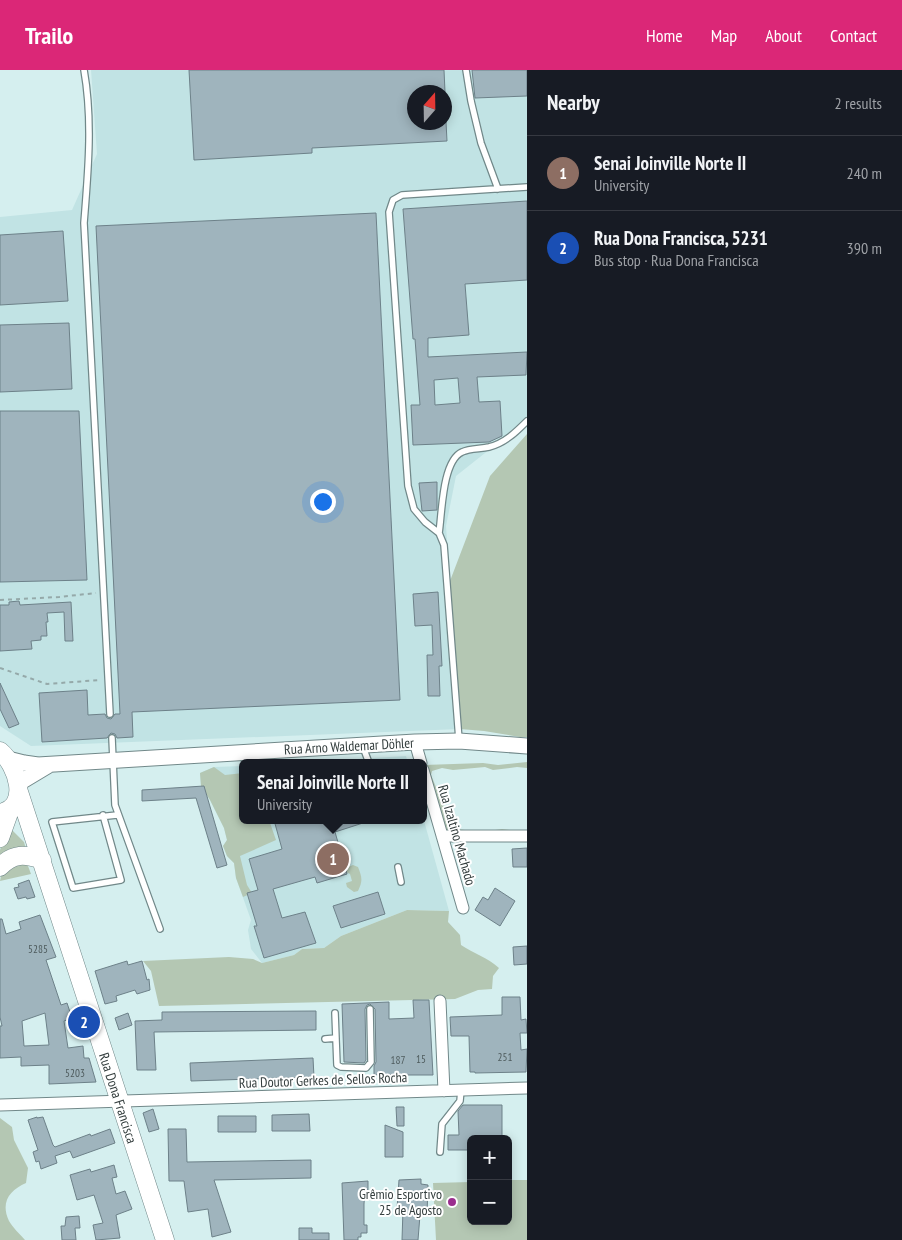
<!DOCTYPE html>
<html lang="en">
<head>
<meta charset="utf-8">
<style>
  body { margin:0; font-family:"PT Sans Narrow",sans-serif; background:#20242c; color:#f1f3f6 }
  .controls { position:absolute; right:15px; bottom:15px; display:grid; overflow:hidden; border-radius:8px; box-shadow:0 2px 12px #0003 }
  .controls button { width:45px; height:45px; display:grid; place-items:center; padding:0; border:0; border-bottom:1px solid #363941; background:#171b24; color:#f1f3f6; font:25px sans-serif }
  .compass { position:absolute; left:407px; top:15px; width:45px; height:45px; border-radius:50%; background:#171b24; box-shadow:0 2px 12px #0003; rotate:20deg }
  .you { position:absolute; left:322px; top:431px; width:18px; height:18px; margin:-12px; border:4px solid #fff; border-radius:50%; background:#1a73e8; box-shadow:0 0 0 8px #1a73e833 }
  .badge { display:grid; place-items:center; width:32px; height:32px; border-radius:50%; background:#db2777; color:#fff; font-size:16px; font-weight:700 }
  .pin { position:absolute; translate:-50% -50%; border:2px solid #fff; box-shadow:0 1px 5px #0006 }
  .popup { position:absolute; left:239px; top:689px; width:188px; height:65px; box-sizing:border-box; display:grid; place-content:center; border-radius:8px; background:#171b24; filter:drop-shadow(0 1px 4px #0005); font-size:16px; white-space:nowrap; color:#9ea1a6 }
  .popup b { font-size:19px; color:#f1f3f6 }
  .popup::after { content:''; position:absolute; left:50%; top:100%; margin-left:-10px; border:10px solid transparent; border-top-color:#171b24 }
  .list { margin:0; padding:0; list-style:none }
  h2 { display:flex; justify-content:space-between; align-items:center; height:65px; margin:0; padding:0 20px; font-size:21px }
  h2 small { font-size:16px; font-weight:400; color:#9ea1a6 }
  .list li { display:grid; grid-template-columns:32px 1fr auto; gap:15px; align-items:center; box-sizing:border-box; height:75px; padding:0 20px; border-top:1px solid #363941 }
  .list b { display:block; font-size:19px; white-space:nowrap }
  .list p { margin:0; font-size:16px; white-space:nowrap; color:#9ea1a6 }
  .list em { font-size:16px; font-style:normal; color:#9ea1a6 }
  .map { position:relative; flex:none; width:527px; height:1170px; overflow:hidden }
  header { display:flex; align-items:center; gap:30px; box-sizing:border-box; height:70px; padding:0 25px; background:#db2777; color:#fff }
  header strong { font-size:24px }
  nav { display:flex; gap:28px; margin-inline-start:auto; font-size:18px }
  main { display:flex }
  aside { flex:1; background:#171b24 }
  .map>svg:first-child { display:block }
  .built { fill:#c1e3e4; fill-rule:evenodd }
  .green { fill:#b4c7b3 }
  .building { fill:#9fb4bd; stroke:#6d8189; fill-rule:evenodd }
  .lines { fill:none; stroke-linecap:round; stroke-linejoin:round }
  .service-casing { stroke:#718889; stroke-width:8 }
  .minor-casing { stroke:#718889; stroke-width:13 }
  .secondary-casing { stroke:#718889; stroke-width:17 }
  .primary-casing { stroke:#718889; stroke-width:19 }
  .path { stroke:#95a9a9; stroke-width:2; stroke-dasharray:4 4; stroke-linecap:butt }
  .service { stroke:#fff; stroke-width:5.5 }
  .minor { stroke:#fff; stroke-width:11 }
  .secondary { stroke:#fff; stroke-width:15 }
  .primary { stroke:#fff; stroke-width:18 }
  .poi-dot { fill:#9a2e8e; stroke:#fff; stroke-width:2 }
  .labels { text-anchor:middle; stroke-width:4; stroke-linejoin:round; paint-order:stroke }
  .number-label { font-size:11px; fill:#4e5b5d }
  .street-label { font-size:14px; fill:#333d3d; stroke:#fff }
  .poi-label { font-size:14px; fill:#333d3d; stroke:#fff; text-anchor:end }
</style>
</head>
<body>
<header>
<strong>Trailo</strong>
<nav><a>Home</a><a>Map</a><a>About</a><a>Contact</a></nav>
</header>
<main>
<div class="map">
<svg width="527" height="1170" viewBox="0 0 527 1170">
  <rect width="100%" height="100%" fill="#d5efef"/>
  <!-- built -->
  <path class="built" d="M91,0H527V346L518,357L456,406L446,456L460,659L31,676L0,656V147L72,140L97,84ZM414,22H444V52H414Z
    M406,686L408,693H292Z
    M243,696V750H423V747L449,841L407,840L341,866L324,878L302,879L294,885L262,893L251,879L248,860L251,850L236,808L234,793L227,786L223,776L227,770L224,758L210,730L201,716L200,703L214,697Z"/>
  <!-- green -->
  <path class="green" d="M527,364V667H520L484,661L460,659L450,511L490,406Z
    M527,692V698L517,697L493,700L485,697L453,700L442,698L432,701L431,705L450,751L457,759L481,762L502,759L519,761L527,760V766L455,765L446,760L424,695L483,693L498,695Z
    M214,697L225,705L243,703V750H269L276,770L240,786L247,815L252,823L243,827L236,808L234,793L227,786L223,776L227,770L224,758L210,730L201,716L200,703Z
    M9,757L24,772L26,779L0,789V780Z
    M22,792L28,796L31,804L0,811L2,802Z
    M353,795L358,797C362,807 363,811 358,821L354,822L347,817L346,813L352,811L350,804L346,802L348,797Z
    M407,840L449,841L448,852L460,865L461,875C474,884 487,887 499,898L493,906L492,919L478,920L455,929L159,936L151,901L143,891L229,887L253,889L262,893L294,885L302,879L324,878L341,866Z
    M0,1048L12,1057L14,1070L28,1098L26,1113C10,1120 0,1132 9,1151C13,1158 20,1164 25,1170H0Z
    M508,1110H527V1170H436L433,1113L471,1112V1151H508Z"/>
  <!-- building -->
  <path class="building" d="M189,0H444L445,22H414V52H446L447,71L312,78V83L194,90Z
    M472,0H527V26L475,28Z
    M527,131V210L465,214L469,265L428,268V287L527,282L526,305L477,307L479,332L500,331L502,366L489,372L413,375L411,335H420L415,269H413L403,139ZM458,308L460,333L435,335L434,310Z
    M376,143L400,630L132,642L133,667L117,668L115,664L111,663L107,668L42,672L39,623L87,620L88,645L105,644L107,648L111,649L115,644H120L96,156Z
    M63,161L68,231L0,235V165Z
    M69,253L72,319L0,322V255Z
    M0,341H79L87,510L0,512Z
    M437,412V440L422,441L419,413Z
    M438,522L442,596H439L440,626H428L427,585H433L432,555L415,556L413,524Z
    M19,531L20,535L71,532L73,571H65L64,542L47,543L48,552H46L47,566H41V570L31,571L32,579L0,581V535H9V532Z
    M0,613L19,654L9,658L0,639Z
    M204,716L227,795L217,798L196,728L142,731V720Z
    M274,750H366V752L335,762L347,804L317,813L315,807L273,819L282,848L305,842L316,873L264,888L254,856H257L247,823L258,820L249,789L282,779Z
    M527,778V797H513L512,779Z
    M29,810L35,827L27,829L26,827L18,829L14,818L19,817L18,814Z
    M495,818L515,831L500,856L475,840L483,827L488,830Z
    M378,822L385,844L341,858L333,836Z
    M40,845L56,887L46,890L61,935L67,933L72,948L64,951L68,978L83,976L84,988H89L96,1012L49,1014V995L21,996V987L0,988V956H2L0,947V849H2L6,864L21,859L19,852ZM45,943L49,975L24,976L22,951Z
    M527,876V894L514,895L513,877Z
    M127,891L128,895L142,891L147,910L149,909L150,920L137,924L135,920L116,926L117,931L105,934L95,901Z
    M502,927H520L521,950L526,949L527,963H520L521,980L527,979L526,1002L475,1003V1002H470L469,966H451L450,947L502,945Z
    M413,930H429L433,1005H374V996L376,992L375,939L370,934L367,935L365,939L366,990L364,993L344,992L342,934L389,932V949L414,948Z
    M316,941V960L154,962L156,1000H137L135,951L162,950V942Z
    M128,943L132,955L119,960L115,948Z
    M313,988L314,1007L191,1011L190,993Z
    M463,1035H502V1069H471V1080H448V1065H459L458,1041Z
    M396,1037H404V1056H397Z
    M153,1039L159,1059L149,1062L143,1043Z
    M309,1044L310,1061H272V1045Z
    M218,1046H256V1062H218Z
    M37,1047V1048L43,1047L53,1075L55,1077L90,1064L91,1066L110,1059L115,1073L73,1088L70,1081L55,1086L57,1093L41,1099L39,1091L36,1092L33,1082L38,1080L28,1050Z
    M385,1055L403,1062V1087H385Z
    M168,1059H186L187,1092L311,1090V1108L214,1110L231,1162L212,1167L208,1139L188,1142L184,1111H169Z
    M114,1095L117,1107L112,1108L116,1124L125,1121L132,1139L116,1145L120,1168L96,1170L93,1155L103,1153L94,1125L77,1130L70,1105L90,1099L91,1102Z
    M421,1109V1114L428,1115L427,1145H420L418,1170H402L403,1139H397L399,1110Z
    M368,1111V1120H365L364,1134V1155H367V1163H361V1167H358V1170H344L342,1113Z
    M79,1146L80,1158H75L76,1170H62L61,1156H65L66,1147Z
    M299,1158H312V1163H329V1170H299Z"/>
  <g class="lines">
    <!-- service casing -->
    <g class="service-casing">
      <path id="service" d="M84,0C93,51 88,102 84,153L110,644
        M466,0L471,31L481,73L498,119
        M439,463C442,444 442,391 462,382C470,378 480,379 489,377C505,373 516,362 527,351
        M112,668L115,735L160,859
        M459,670L444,475L439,463L425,452L414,439L408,416L389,142L393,130L402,125L527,117
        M363,677L369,693
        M103,745L121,810L73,818L52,752L117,745
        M398,797L401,812
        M335,943L337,995L341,997L366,998L371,992L370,939
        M325,969L336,968
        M440,1082L442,1054L460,1031L461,1020"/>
    </g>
    <!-- minor casing -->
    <g class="minor-casing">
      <path id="minor" d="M415,672L421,693
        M423,700L463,838
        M442,766H527
        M440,931L444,1021
        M0,1035L527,1018"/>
    </g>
    <!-- secondary casing -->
    <g class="secondary-casing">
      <path id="secondary" d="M8,689L24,693L38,695L415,672L459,671L527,676
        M19,713L49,695"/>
    </g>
    <!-- primary casing -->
    <g class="primary-casing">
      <path id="primary" d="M0,681C17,695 31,737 0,743
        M19,722L165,1170
        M0,768L10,740
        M0,797C13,783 25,784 42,790"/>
    </g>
    <!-- path -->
    <path class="path" d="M0,530L59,527L96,523
      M0,598L47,614L100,610"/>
    <!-- service -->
    <use href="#service" class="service"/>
    <!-- minor -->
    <use href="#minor" class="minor"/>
    <!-- secondary -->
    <use href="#secondary" class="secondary"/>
    <!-- primary -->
    <use href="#primary" class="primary"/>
  </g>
  <!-- markers -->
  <circle class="poi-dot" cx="452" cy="1132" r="5"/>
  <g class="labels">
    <!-- number labels -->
    <g class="number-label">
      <text x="38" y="883">5285</text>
      <text x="505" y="991">251</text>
      <text x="421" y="993">15</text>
      <text x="398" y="994">187</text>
      <text x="75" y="1007">5203</text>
    </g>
    <!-- street labels -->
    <g class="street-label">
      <text transform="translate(349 676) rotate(-3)" y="5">Rua Arno Waldemar Döhler</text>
      <text transform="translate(457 765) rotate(74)" y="5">Rua Izaltino Machado</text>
      <text transform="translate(323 1010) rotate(-2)" y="5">Rua Doutor Gerkes de Sellos Rocha</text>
      <text transform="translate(118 1028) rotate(72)" y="5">Rua Dona Francisca</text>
    </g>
    <!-- poi labels -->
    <g class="poi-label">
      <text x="442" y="1129">Grêmio Esportivo<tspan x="442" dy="16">25 de Agosto</tspan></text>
    </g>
  </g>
</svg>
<div class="controls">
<button>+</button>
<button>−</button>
</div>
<svg class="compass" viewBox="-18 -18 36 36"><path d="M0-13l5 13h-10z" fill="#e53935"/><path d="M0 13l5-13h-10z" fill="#9ea1a6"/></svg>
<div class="you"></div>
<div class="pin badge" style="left:333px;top:789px;background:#8d6e63">1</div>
<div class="popup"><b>Senai Joinville Norte II</b>University</div>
<div class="pin badge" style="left:84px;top:952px;background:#1a4fb4">2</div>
</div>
<aside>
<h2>Nearby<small>2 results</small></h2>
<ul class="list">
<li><span class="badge" style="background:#8d6e63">1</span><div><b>Senai Joinville Norte II</b><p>University</p></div><em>240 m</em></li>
<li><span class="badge" style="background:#1a4fb4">2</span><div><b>Rua Dona Francisca, 5231</b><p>Bus stop · Rua Dona Francisca</p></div><em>390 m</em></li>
</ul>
</aside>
</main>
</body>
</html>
